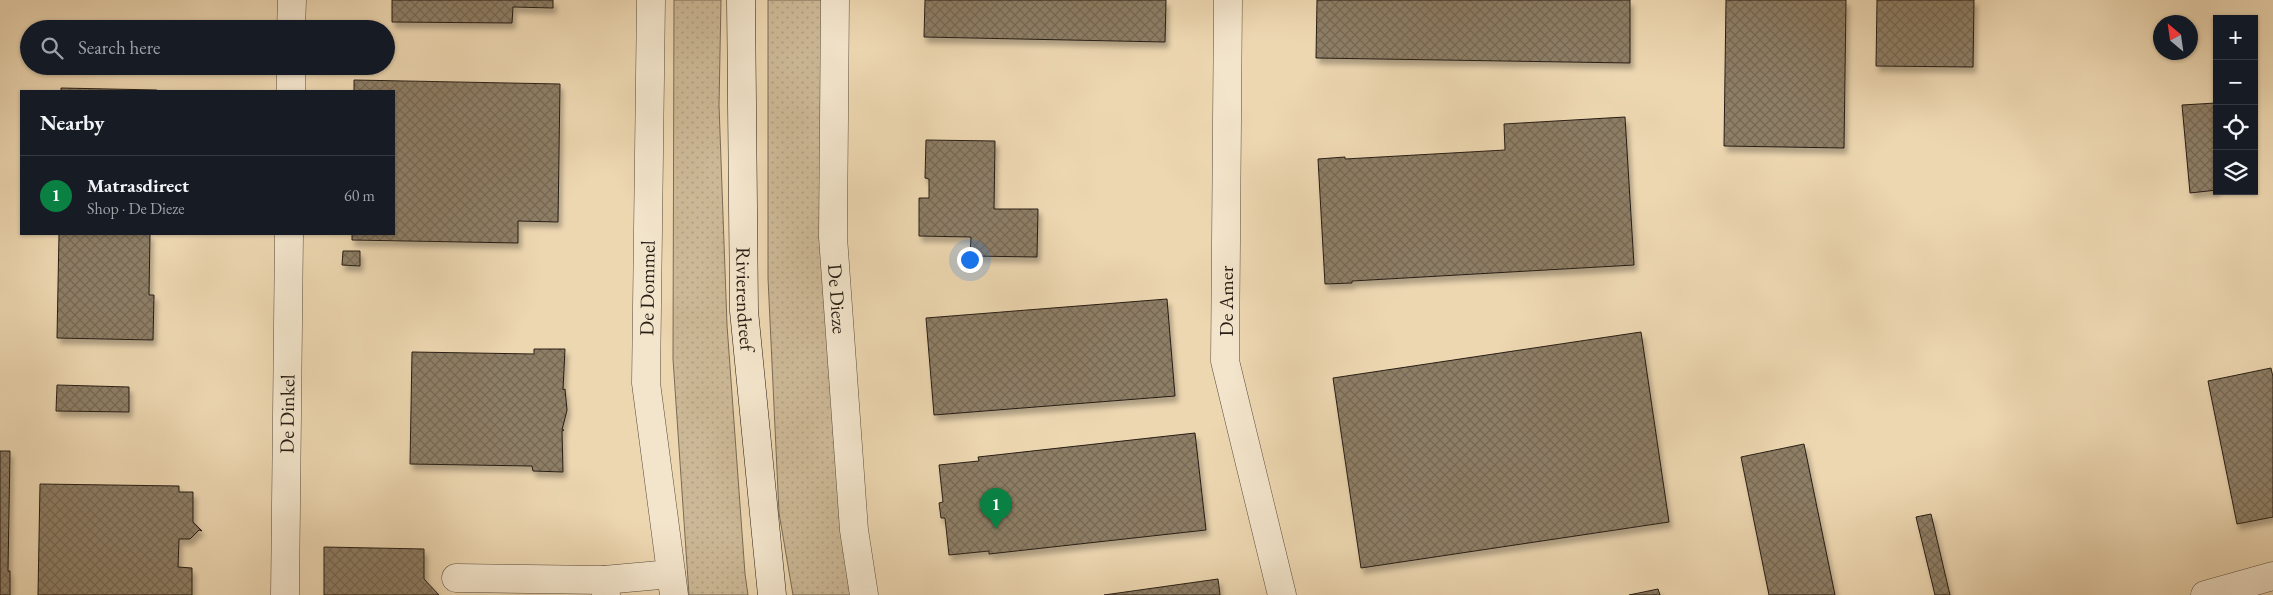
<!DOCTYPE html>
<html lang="en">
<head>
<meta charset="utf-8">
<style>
  body { margin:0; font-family:"EB Garamond",serif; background:#242831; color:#f1f3f6 }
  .controls { position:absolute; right:15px; top:15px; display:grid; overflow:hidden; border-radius:0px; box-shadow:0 1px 4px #0004 }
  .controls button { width:45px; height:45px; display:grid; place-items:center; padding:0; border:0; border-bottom:1px solid #363941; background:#171b24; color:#f1f3f6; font:25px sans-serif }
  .compass { position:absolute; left:2153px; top:15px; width:45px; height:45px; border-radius:50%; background:#171b24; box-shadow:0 1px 4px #0004; rotate:331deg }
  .you { position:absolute; left:969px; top:259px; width:18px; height:18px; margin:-12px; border:4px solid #fff; border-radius:50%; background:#1a73e8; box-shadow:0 0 0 8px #1a73e833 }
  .badge { display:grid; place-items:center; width:32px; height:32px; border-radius:50%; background:#0b8043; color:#fff; font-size:16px; font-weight:700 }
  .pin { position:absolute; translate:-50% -41px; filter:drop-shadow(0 1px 2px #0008) }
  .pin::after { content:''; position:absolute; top:26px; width:18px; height:15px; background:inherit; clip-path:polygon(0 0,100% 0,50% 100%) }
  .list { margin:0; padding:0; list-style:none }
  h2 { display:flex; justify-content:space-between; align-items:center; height:65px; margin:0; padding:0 20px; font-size:21px }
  h2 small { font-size:16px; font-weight:400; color:#9ea1a6 }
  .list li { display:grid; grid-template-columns:32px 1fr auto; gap:15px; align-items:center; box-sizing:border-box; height:80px; padding:0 20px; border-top:1px solid #363941 }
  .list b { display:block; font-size:19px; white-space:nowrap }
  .list p { margin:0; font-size:16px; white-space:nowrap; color:#9ea1a6 }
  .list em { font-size:16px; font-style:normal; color:#9ea1a6 }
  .icon { flex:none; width:28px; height:28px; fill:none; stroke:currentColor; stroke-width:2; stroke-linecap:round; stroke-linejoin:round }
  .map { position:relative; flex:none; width:2273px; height:595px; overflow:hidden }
  .search { position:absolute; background:#171b24; box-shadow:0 1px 4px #0004; left:20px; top:20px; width:375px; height:55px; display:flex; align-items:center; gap:12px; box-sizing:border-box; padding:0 18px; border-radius:28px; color:#9ea1a6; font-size:19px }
  .panel { position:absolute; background:#171b24; box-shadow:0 1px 4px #0004; left:20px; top:90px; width:375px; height:145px; border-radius:0px }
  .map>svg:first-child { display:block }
  .green { fill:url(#green-dots); stroke:#7a6b56 }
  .building { fill:url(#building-cross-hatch); stroke:#281e15; filter:url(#shadow) }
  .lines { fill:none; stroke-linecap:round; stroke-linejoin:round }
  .street-casing { stroke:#594c3c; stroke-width:29 }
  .secondary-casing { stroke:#281e15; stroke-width:29 }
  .street { stroke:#f3e5cc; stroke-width:28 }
  .secondary { stroke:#f3e5cc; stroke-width:28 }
  .labels { text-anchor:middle; stroke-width:5; stroke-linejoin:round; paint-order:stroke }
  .street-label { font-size:20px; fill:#281e15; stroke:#f3e5cc }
</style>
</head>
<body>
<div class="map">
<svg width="2273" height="595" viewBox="0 0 2273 595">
  <defs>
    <pattern id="green-dots" width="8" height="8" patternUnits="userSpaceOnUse" patternTransform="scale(1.25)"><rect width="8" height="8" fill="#ccb896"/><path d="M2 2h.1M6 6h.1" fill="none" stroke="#af9e80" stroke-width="1.8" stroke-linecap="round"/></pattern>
    <pattern id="building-cross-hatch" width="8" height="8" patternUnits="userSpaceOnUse" patternTransform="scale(1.25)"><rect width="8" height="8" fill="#8e7e66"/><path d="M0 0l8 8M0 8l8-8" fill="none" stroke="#746753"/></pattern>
    <filter id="shadow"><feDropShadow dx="3" dy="5.5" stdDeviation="2.5" flood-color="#0004"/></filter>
  </defs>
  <rect width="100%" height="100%" fill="#edd7b1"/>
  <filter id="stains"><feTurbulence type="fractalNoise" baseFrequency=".004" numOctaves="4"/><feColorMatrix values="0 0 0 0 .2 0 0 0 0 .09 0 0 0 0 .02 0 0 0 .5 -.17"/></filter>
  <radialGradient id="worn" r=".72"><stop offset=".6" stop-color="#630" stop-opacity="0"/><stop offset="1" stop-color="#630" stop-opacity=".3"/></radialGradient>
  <!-- green -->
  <path class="green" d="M674,0H721L719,105L727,325L745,574L748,595H689L673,359Z
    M768,0H824L852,595H793L779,513L768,278Z"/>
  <!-- building -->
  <path class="building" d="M392,0H553V8L513,7L512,23L392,22Z
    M925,0H1166L1165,42L924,37Z
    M1317,0H1630V63L1316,58Z
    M1726,0H1846L1844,148L1724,146Z
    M1877,0H1974L1973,67L1876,66Z
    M354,80L560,84L558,222L518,221V243L352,240V234H394V91H354Z
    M61,88L157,90V91H61Z
    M2216,103L2217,190L2190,193L2182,105Z
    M1625,117L1634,265L1352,281V283L1325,284L1318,159L1345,157V159L1505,150L1504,124Z
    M926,140L995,141L994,209H1038L1037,257L970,256L971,237L919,236V198H929V179L925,178Z
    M59,234H150L149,295H154L153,340L57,338Z
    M343,251H360V266L342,265Z
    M1167,299L1175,396L934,415L926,318Z
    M1641,332L1669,522L1361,568L1333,378Z
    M534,349H565L563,390L565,389L567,410L562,430H564L562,431L563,472L533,471L532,466L410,464L412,352L534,354Z
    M2271,368L2273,377V517L2237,524L2208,381Z
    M57,385L129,387V412L56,411Z
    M1195,433L1206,530L989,554V551L949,555L945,518H941L939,503L943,502L939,465L979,461L978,457Z
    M1804,444L1835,595H1769L1741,457Z
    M0,451H10L8,571H10V595H0Z
    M40,484L179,486V492H193V522L202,531L199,530L190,539H179L178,567L192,568V595H38Z
    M1931,514L1950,595H1935L1916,517Z
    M324,547L424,549V579L439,595H324Z
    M1218,579L1220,595H1104Z
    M1658,589L1660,595H1629Z"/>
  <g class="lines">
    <!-- street casing -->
    <g class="street-casing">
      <g id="street">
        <path d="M651,0L646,383L674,595"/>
        <path id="s1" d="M835,0L833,237L854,530L864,595"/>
        <path d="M1228,0L1225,361L1282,595"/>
        <path d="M291,29L292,0"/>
        <path d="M291,91V66"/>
        <path d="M456,578L604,580"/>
        <path id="s2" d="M285,595L289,234"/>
        <path d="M606,595L604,580L671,574"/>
        <path d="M2205,595L2273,576"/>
      </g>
    </g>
    <!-- secondary casing -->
    <g class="secondary-casing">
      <g id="secondary">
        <path id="s3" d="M741,0L744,311L772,595"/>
      </g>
    </g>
    <!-- street -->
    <use href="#street" class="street"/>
    <!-- secondary -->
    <use href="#secondary" class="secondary"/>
  </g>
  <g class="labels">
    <!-- street labels -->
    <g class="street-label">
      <text transform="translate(647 288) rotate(-89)" y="7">De Dommel</text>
      <text dy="7" stroke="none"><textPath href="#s3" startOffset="299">Rivierendreef</textPath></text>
      <text dy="7" stroke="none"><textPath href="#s1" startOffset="299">De Dieze</textPath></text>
      <text transform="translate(1226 301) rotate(-90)" y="7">De Amer</text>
      <text dy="7" stroke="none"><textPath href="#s2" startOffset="181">De Dinkel</textPath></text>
    </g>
  </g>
  <rect width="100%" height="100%" filter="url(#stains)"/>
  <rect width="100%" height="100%" fill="url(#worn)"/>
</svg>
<div class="controls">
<button>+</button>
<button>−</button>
<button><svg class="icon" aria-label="locate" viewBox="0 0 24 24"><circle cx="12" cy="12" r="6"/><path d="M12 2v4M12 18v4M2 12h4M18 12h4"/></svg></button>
<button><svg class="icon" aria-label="layers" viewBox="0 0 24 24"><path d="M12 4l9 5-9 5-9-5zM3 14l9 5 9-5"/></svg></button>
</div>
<svg class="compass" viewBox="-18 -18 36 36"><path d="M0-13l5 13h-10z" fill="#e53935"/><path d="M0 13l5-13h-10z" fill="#9ea1a6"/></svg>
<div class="you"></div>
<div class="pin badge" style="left:996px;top:529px">1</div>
<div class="search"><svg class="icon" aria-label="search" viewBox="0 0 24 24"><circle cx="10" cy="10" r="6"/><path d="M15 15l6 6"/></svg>Search here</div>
<section class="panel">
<h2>Nearby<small></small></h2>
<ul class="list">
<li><span class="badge">1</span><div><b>Matrasdirect</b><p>Shop · De Dieze</p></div><em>60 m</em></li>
</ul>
</section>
</div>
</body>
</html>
